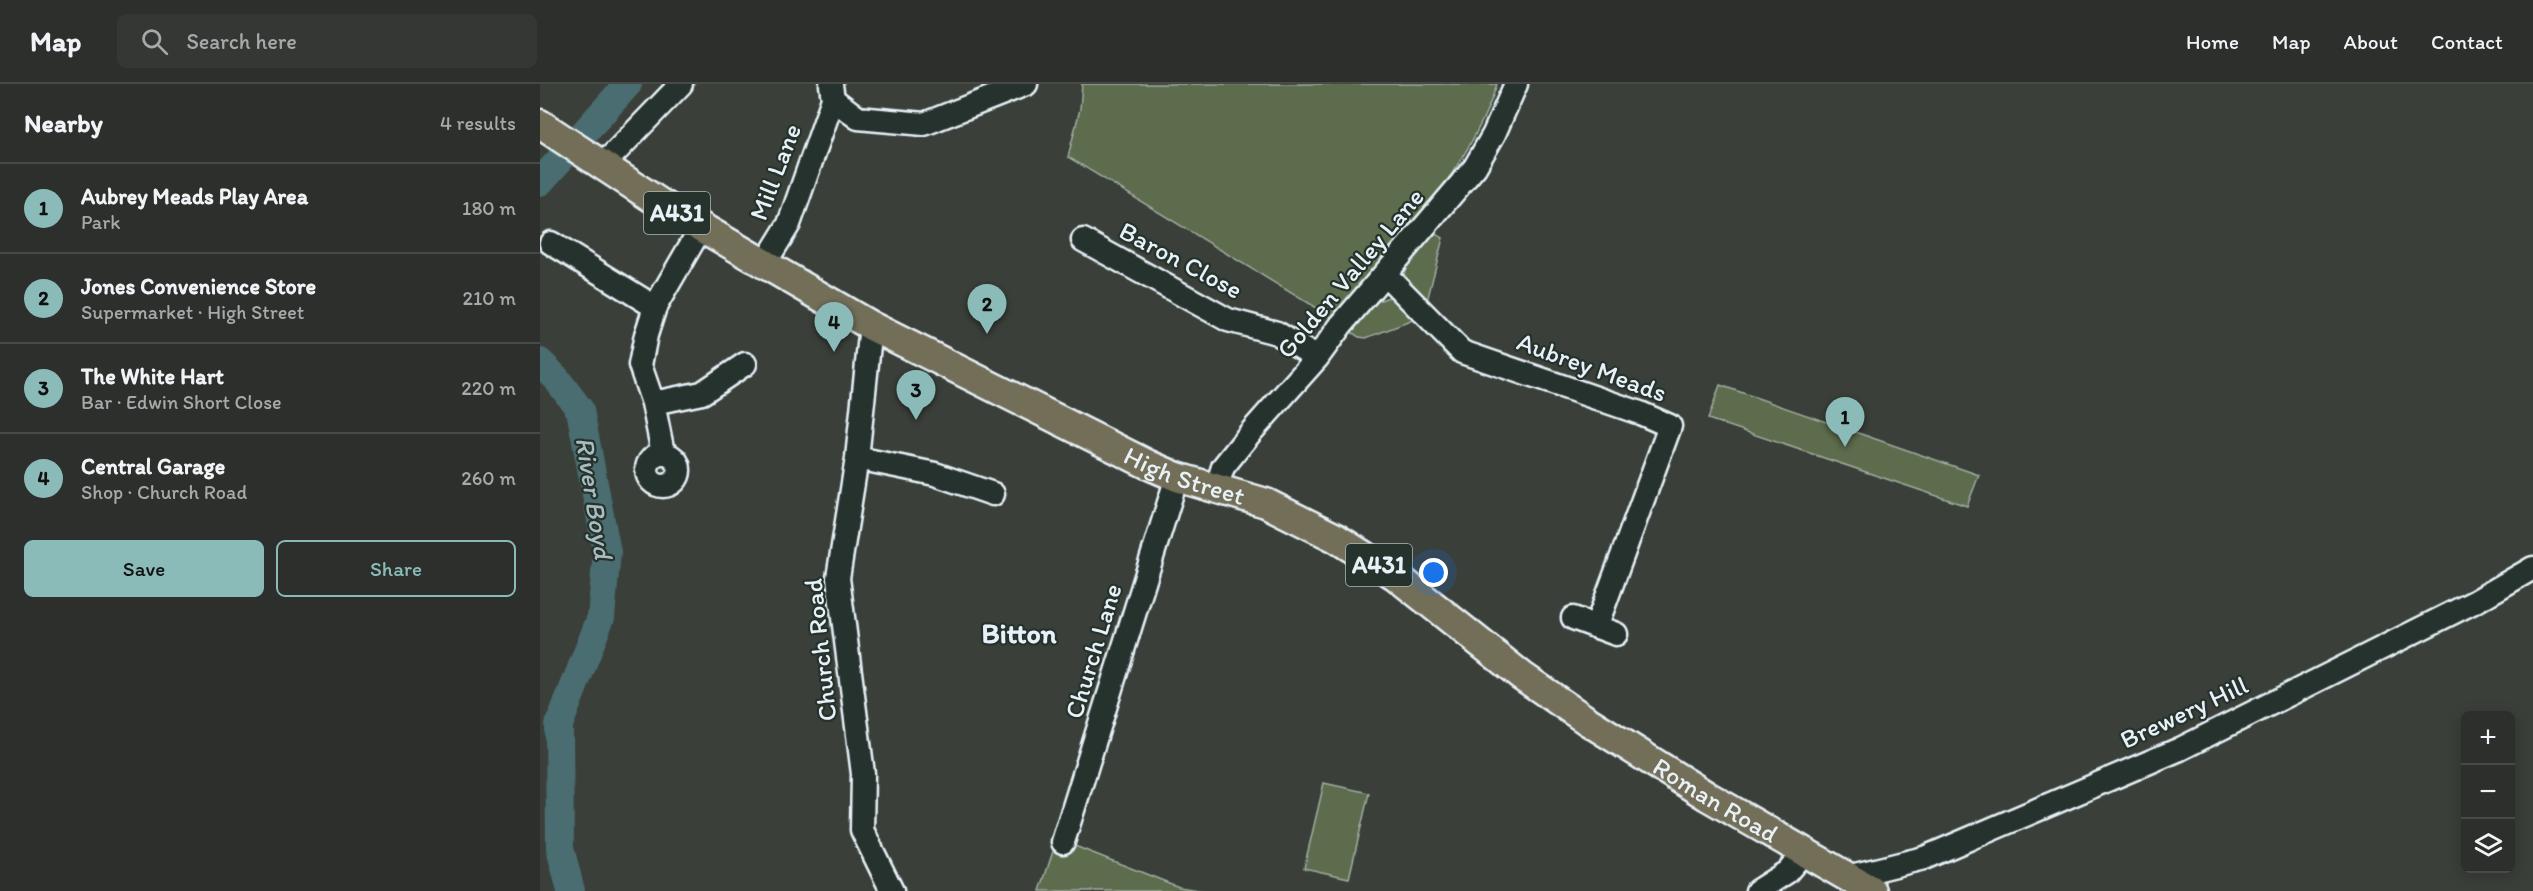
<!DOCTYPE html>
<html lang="en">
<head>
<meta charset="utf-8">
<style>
  body { margin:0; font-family:Itim,sans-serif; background:#343733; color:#f1f3f6 }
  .controls { position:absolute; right:18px; bottom:18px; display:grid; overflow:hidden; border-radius:9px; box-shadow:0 3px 15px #0003 }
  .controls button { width:54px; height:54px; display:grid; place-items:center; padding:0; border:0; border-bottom:2px solid #484a47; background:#2c2f2b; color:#f1f3f6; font:30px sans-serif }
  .you { position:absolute; left:894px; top:489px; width:21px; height:21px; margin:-15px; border:4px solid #fff; border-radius:50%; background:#1a73e8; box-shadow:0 0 0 9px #1a73e833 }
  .badge { display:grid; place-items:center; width:39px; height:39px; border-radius:50%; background:#8bbbb9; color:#111; font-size:20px; font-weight:700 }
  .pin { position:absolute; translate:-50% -50px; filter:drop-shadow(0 2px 3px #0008) }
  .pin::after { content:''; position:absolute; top:32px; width:21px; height:18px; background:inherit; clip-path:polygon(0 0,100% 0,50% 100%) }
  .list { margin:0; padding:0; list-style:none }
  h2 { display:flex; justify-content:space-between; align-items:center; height:78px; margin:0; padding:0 24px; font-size:26px }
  h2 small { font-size:20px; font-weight:400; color:#a6a9a9 }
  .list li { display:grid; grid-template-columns:39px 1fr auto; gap:18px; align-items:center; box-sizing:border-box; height:90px; padding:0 24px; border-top:2px solid #484a47 }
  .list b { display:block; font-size:22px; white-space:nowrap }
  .list p { margin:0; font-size:20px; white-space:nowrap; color:#a6a9a9 }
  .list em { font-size:20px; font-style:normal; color:#a6a9a9 }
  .actions { display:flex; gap:12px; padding:18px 24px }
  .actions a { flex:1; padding:14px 0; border:2px solid #8bbbb9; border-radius:9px; text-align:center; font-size:21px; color:#8bbbb9 }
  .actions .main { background:#8bbbb9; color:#111 }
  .icon { flex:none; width:33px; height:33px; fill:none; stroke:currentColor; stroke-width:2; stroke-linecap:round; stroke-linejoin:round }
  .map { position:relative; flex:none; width:1993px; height:807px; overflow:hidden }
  header { display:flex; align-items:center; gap:36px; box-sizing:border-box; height:84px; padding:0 30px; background:#2c2f2b; border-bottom:2px solid #484a47 }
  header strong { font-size:28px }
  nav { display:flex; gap:33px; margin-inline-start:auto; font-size:21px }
  .search { width:420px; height:54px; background:#343733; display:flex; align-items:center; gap:15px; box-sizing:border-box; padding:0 21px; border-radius:9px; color:#a6a9a9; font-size:22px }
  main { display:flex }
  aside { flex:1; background:#2c2f2b }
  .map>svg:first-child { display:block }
  .green { fill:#5b6c4e; stroke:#a2aea3; stroke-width:1.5 }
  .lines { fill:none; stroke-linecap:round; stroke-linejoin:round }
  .river { stroke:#4a6d6f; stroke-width:28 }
  .minor-casing { stroke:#e8f1f8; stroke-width:27 }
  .major-casing { stroke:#e8f1f8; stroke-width:33 }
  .minor { stroke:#26332d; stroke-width:22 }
  .major { stroke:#726e59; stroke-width:28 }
  .labels { text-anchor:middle; stroke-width:4.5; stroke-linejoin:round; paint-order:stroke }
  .shield { fill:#26332d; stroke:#aeb8bb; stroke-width:1.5 }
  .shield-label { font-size:24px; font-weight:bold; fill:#e8f1f8 }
  .street-label { font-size:26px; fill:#e8f1f8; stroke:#26332d }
  .water-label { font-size:27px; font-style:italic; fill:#a9bcc1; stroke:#26332d }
  .quarter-label { font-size:28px; font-weight:bold; fill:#e8f1f8; stroke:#26332d }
</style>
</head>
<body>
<header>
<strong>Map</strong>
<div class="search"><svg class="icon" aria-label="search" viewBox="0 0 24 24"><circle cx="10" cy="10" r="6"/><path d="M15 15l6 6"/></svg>Search here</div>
<nav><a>Home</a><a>Map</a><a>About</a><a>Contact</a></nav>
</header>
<main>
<aside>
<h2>Nearby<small>4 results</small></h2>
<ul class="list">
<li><span class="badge">1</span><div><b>Aubrey Meads Play Area</b><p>Park</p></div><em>180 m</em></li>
<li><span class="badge">2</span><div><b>Jones Convenience Store</b><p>Supermarket · High Street</p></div><em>210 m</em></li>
<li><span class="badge">3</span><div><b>The White Hart</b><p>Bar · Edwin Short Close</p></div><em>220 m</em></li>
<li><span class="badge">4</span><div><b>Central Garage</b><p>Shop · Church Road</p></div><em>260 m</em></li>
</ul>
<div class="actions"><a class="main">Save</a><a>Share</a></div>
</aside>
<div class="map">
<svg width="1993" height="807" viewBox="0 0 1993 807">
  <rect width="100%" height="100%" fill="#3a3f39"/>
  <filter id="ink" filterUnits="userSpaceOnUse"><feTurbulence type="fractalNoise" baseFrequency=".0167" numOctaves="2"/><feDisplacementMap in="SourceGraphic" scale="12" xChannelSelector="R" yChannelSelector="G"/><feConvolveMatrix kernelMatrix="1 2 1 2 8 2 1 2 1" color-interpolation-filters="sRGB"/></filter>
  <g filter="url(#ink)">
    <!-- green -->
    <path class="green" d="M542,0H957C927,91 854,163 794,235L528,73L540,25Z
      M894,149L903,154L887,217L927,256L925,261L863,196L866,181Z
      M849,213L857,216L894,254L873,236L826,254L819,253L810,247L838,217Z
      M1180,301L1439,391L1427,422L1168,335Z
      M784,699L829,709L809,794L764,784Z
      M517,755L639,803L665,807H500Z"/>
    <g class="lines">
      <!-- river -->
      <path class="river" d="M0,98L88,0
        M0,278L16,294L40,326L67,468L61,533L19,641L20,764L31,807"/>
      <!-- minor casing -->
      <g class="minor-casing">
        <path id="minor" d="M293,15L318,34L384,40L486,0
          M62,82L141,0
          M543,156L688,236L737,249L777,274
          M11,159L115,223
          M225,179L249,140L293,15L291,1
          M846,191L922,268L1100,329L1130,342L1056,543
          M331,242L317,374L298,494L323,690L322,746L352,807
          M113,319L162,309L205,280
          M123,369L113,319L100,281L106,251L115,223L162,142
          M107 386a16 16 0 1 1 32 0a16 16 0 1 1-32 0Z
          M317,374L395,390L453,410
          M676,405L683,383L711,348L777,274L801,241L935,83L954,50L976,0
          M1033,534L1076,550
          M523,758L637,393
          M1307,793L1384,774L1640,665L1936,517L1993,484
          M1217,807L1247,788L1264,768"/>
      </g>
      <!-- major casing -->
      <g class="major-casing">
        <g id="major">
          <path id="s1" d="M0,40L120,119L331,242L609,381L637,393L726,419L796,454L856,492L982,592L1046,636L1167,712L1332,807"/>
        </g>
      </g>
      <!-- minor -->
      <use href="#minor" class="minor"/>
      <!-- major -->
      <use href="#major" class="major"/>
    </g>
  </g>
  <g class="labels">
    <!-- shield labels -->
    <g class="shield">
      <rect x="104" y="108" width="66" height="42" rx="4.5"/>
      <rect x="806" y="460" width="66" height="42" rx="4.5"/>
    </g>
    <g class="shield-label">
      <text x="137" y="137">A431</text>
      <text x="839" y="489">A431</text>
    </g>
    <!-- street labels -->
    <g class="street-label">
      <text transform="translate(235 88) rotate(-69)" y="9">Mill Lane</text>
      <text transform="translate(641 176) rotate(28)" y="9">Baron Close</text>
      <text transform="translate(810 189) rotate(-50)" y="9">Golden Valley Lane</text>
      <text transform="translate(1052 283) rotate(20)" y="9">Aubrey Meads</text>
      <text dy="9" stroke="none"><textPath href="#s1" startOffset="736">High Street</textPath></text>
      <text transform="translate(280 566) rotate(-96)" y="9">Church Road</text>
      <text transform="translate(553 567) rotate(-73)" y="9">Church Lane</text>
      <text transform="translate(1644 628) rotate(-25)" y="9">Brewery Hill</text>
      <text dy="9" stroke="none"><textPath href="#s1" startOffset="1362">Roman Road</textPath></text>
    </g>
    <!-- water labels -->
    <g class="water-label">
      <text transform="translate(54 414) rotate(81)" y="9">River Boyd</text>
    </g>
    <!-- quarter labels -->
    <g class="quarter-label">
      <text x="479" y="559">Bitton</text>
    </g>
  </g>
</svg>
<div class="controls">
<button>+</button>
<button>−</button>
<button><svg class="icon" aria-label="layers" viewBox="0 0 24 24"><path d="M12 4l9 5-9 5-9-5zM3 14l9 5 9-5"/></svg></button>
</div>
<div class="you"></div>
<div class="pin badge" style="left:1305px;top:363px">1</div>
<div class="pin badge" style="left:447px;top:250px">2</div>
<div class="pin badge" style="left:376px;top:336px">3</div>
<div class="pin badge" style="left:294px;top:268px">4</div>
</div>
</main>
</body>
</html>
